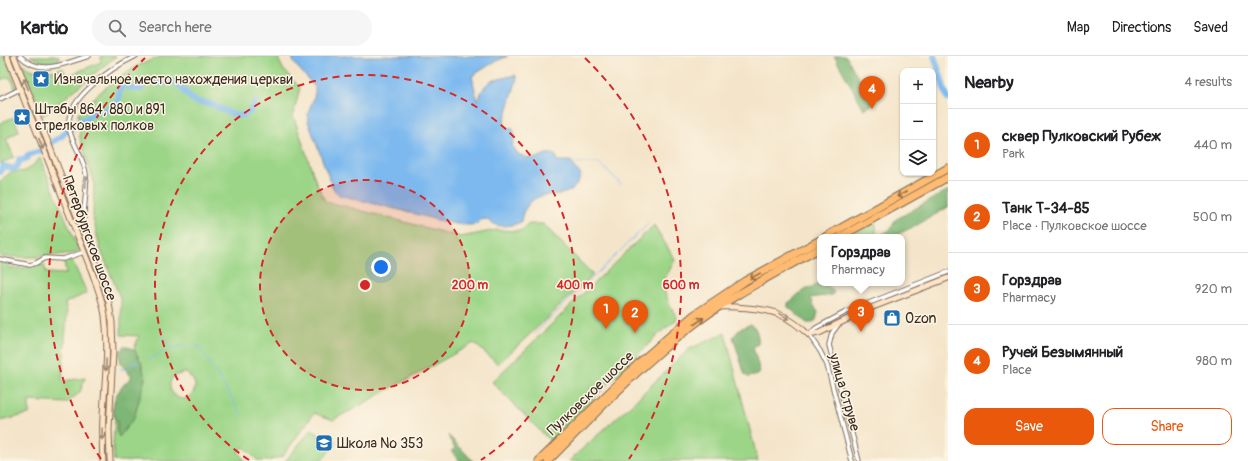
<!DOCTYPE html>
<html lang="en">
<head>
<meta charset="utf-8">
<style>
  body { margin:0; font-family:Pangolin,sans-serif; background:#f6f6f6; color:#202124 }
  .controls { position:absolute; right:12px; top:12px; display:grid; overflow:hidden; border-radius:8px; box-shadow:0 1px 3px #0004 }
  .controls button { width:36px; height:36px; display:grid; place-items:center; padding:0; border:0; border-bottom:1px solid #e0e0e0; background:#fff; color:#202124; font:20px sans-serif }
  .you { position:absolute; left:381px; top:211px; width:14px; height:14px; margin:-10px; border:3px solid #fff; border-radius:50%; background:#1a73e8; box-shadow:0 0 0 6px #1a73e833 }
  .badge { display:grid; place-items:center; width:26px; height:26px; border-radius:50%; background:#ea580c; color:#fff; font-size:13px; font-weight:700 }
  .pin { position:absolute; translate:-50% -33px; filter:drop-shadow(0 1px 2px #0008) }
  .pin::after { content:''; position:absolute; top:21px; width:14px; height:12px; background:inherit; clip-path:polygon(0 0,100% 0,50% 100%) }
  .popup { position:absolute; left:817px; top:178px; width:88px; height:52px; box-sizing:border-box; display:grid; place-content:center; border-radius:8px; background:#fff; filter:drop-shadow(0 1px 3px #0005); font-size:13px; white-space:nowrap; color:#757577 }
  .popup b { font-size:15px; color:#202124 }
  .popup::after { content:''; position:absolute; left:50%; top:100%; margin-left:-8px; border:8px solid transparent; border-top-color:#fff }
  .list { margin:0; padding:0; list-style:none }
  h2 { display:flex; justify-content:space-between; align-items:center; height:52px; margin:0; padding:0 16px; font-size:17px }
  h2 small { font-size:13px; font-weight:400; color:#757577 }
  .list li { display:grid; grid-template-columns:26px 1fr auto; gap:12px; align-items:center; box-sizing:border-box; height:72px; padding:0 16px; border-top:1px solid #e0e0e0 }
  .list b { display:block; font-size:15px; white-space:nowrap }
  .list p { margin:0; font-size:13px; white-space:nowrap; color:#757577 }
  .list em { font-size:13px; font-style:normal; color:#757577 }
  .actions { display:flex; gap:8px; padding:12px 16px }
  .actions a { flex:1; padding:9px 0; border:1px solid #ea580c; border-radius:12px; text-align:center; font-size:14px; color:#ea580c }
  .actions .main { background:#ea580c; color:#fff }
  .icon { flex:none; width:22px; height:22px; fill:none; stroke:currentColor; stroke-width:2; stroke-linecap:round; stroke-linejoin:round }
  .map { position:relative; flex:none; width:948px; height:405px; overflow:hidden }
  header { display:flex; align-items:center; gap:24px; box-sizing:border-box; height:56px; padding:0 20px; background:#fff; border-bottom:1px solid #e0e0e0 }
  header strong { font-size:19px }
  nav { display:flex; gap:22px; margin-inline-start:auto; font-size:14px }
  .search { width:280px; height:36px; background:#f6f6f6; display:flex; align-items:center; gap:10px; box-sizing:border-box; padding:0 14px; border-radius:22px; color:#757577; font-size:15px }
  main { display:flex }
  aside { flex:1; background:#fff }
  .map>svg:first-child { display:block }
  .green { fill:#9cd587; stroke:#6c8052; fill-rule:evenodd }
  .forest { fill:#7db674; stroke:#5c7049 }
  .water { fill:#7db9ef; stroke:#5c7286 }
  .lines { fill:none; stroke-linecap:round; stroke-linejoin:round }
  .stream { stroke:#7db9ef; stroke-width:1 }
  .river { stroke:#7db9ef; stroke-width:6 }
  .street-casing { stroke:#7c6b5a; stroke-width:5.5 }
  .secondary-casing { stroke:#7c6b5a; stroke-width:7 }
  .highway-casing { stroke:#7c6b5a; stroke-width:9 }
  .street { stroke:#fff; stroke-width:3.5 }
  .secondary { stroke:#ffe4c6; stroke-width:5 }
  .highway { stroke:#febb71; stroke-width:7 }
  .oneway { stroke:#9d8772 }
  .oneway2 { stroke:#a79f9a }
  .oneway3 { stroke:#936b43 }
  .ring { fill:none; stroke:#d62828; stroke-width:2; stroke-dasharray:7 5 }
  .labels { text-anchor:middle; stroke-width:3; stroke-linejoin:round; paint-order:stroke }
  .poi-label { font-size:14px; fill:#3b2a1e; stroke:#fcf5e5; text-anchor:start }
  .street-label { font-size:14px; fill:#3b2a1e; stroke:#fcf5e5 }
  .centre { fill:#d62828; stroke:#fcf5e5; stroke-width:2 }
  .ring-label { font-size:12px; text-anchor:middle; font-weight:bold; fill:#d62828; stroke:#fcf5e5; stroke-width:3; stroke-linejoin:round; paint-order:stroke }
</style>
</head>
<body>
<header>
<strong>Kartio</strong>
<div class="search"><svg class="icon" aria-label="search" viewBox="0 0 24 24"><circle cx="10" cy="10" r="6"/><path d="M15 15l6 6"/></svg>Search here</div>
<nav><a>Map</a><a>Directions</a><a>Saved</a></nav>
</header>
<main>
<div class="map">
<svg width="948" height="405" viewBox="0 0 948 405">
  <rect width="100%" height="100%" fill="#fcf5e5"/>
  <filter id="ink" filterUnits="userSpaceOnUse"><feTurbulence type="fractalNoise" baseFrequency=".025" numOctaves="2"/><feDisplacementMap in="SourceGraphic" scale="8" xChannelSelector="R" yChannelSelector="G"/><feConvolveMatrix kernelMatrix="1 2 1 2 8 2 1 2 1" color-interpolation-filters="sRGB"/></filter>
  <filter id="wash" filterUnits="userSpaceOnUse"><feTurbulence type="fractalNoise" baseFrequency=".012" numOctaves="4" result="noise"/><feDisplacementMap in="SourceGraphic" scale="16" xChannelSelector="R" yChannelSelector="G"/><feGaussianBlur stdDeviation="0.9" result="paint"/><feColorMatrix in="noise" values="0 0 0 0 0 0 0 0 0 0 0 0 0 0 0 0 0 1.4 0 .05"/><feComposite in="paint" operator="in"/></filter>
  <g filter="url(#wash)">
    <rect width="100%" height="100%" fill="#f4e5ca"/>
    <!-- green -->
    <path class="green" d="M0,0H5L17,31L15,33L12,24H11L9,21L0,24Z
      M30,0H59V4C48,6 40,7 30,0Z
      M101,0H116L43,60L21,6C32,18 48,17 62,12L67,20L101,6Z
      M165,0H277L283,13L300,32L293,59L316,126L325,145L461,181L496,174L520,175L529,168H543L593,219L498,308L474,287L333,364L314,357L283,400L268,405H258L244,391L238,395L244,405H114L113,387L115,361L117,365V377L134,362L145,322L141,306L134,293L139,280L121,279V244L100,192L93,162L94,126L80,83L78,57C102,33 131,8 165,0ZM186,317C193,322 199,330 192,338C177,356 154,319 186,317Z
      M14,61L19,75L6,83L14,101L0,108V67Z
      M40,102L79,194L76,197L36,201H0V125L11,116C27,117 29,113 40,102Z
      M874,168H876V181H849Z
      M654,169L675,204L662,228L670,250L677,261L676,264L659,278L550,385L492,326Z
      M71,202L87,237L65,247L67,257L62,325L85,322L80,336L67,347L29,345V358L0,365V206H9V212H24L44,208L46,217L66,218L64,204Z
      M725,277L758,405H569L633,347L689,293Z
      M312,373L331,389L335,384L337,386L321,405H285Z"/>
    <!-- forest -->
    <path class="forest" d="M834,0H846L873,48L864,53Z
      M948,134V151L917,169L892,181H882L883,178L891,173L895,164Z
      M821,227H825L834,236L832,239L810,242L813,245L812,248L818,256L816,264L812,267H807L788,251V247C793,244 796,240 801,236C802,235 818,228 821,227Z
      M751,268C757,272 759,282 758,288L753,291L760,316L758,319L748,321L745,319L733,281L740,273Z
      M124,290L134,293L141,306L145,322L134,362L119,381C116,376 118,372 117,366C116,361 116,365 114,360C110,344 120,331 132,321L121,308L119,298Z
      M448,379L473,405H460L451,395L455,393Z"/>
    <!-- water -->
    <path class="water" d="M292,0H508L494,6L472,20L477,44L485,30L491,25L515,19L517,22L504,66L505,72H512C516,78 515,83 512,89L518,98L528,102H537L546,98H553L556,100L557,105H571L574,112L581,118C579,124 577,130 571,134C557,143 540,133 528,149C523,155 522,159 521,166C515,169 501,172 494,168C491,167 489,165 486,163L480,164L478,168C459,172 427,161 408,156C385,150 362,145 339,139L335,135L332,130L308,65C306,52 317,43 315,31L294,7Z"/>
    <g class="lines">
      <!-- stream -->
      <path class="stream" d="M572,107H599L621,128
        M534,278L649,167
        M162,280L170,291L175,292L181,290H199L242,359
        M148,304L165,295
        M120,313C126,314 130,311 133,306H140"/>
      <!-- river -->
      <path class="river" d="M934,0L941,21L944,33L948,43
        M0,116L3,110L15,113L19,107V103L22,104L27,102L28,99L49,92L52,86L62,80L66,75L74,71L77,66L87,62L94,55L99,56L106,55L110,50L119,43V35L122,30C129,30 134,34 141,33L142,29C153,24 164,29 175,25C182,30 187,41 195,45C199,47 205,46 210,48C226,53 244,72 255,47"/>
    </g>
  </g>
  <g filter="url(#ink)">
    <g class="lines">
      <!-- street casing -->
      <g class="street-casing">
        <path id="street" d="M20,0C42,21 64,7 89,0
          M0,43L20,33
          M85,176C81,156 88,137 86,118C84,101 72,88 69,72C64,43 113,11 136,0
          M0,203L30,209L36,207L45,202L63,203L84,196
          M838,269L832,277L829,289L859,405
          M852,405L827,309L820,295L809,279L816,272L846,256L948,216"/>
      </g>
      <!-- secondary casing -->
      <g class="secondary-casing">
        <path id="secondary" d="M7,0L92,216C97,230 103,245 105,260C111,308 99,357 103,405
          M14,0L97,211L109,247L112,266L113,296L109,373L110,405
          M719,251C729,250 738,251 748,252C776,254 788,260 809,279L819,277L873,251L948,222"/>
      </g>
      <!-- highway casing -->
      <g class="highway-casing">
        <path id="highway" d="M825,181L948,112
          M840,181L948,121
          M539,405L640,306L694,259L745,225L820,184
          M548,405C593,360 637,312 688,273C728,241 775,218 820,192"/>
      </g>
      <!-- street -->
      <use href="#street" class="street"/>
      <!-- secondary -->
      <use href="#secondary" class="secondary"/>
      <!-- highway -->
      <use href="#highway" class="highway"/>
    </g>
    <!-- one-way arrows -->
    <defs><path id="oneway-shaft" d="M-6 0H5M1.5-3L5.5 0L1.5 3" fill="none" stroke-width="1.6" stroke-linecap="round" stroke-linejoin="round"/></defs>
    <g class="oneway">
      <use href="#oneway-shaft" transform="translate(26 28) rotate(-112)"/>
      <use href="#oneway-shaft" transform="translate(41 88) rotate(69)"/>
      <use href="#oneway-shaft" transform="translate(784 260) rotate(29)"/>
      <use href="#oneway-shaft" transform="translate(106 309) rotate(91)"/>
      <use href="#oneway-shaft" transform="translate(102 378) rotate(91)"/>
    </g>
    <use class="oneway2" href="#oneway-shaft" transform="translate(86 126) rotate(-87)"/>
    <g class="oneway3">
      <use href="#oneway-shaft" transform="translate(902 138) rotate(151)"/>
      <use href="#oneway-shaft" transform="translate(755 220) rotate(151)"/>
      <use href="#oneway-shaft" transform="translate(699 265) rotate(-36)"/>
    </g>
  </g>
  <!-- distance rings -->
  <circle cx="365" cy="229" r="105" fill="#d62828" fill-opacity=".12"/>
  <g class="ring">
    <circle cx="365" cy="229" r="105"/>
    <path d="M249 404A210 210 0 1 1 481 404"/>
    <path d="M101 403A316 316 0 0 1 145 2M585 2A316 316 0 0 1 629 403"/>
  </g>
  <!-- icons -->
  <defs>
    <g id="sight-square" transform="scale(0.9)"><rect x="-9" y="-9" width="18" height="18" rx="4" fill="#1f6fb2" stroke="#fcf5e5"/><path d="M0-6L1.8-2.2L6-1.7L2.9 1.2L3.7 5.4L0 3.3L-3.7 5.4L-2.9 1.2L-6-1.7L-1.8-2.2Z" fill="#fff"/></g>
    <g id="shop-square" transform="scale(0.9)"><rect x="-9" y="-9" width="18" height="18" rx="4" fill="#1f6fb2" stroke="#fcf5e5"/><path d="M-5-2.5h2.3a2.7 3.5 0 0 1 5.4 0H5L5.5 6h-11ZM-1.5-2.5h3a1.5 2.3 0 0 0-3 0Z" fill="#fff"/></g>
    <g id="school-square" transform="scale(0.9)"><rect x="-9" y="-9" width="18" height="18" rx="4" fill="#1f6fb2" stroke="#fcf5e5"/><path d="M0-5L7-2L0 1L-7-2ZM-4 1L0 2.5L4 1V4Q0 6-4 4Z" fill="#fff"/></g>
  </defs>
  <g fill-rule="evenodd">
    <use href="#sight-square" x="41" y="23"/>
    <use href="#sight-square" x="22" y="61"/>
    <use href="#shop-square" x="892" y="262"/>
    <use href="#school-square" x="324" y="387"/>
  </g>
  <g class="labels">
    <!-- poi labels -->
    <g class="poi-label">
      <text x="54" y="28">Изначальное место нахождения церкви</text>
      <text x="35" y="58">Штабы 864, 880 и 891<tspan x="35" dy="16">стрелковых полков</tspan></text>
      <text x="905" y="267">Ozon</text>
      <text x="337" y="392">Школа № 353</text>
    </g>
    <!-- street labels -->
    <g class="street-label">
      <text transform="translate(90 182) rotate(70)" y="5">Петербургское шоссе</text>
      <text transform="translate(845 336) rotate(74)" y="5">улица Струве</text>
      <text transform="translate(590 337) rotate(-44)" y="5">Пулковское шоссе</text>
    </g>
  </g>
  <circle cx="365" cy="229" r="6" class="centre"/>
  <g class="ring-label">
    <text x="470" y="233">200 m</text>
    <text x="575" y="233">400 m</text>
    <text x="681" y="233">600 m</text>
  </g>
</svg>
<div class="controls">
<button>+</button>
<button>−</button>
<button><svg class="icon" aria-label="layers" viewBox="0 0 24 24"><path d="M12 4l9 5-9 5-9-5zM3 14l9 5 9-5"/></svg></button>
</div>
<div class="you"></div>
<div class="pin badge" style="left:606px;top:273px">1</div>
<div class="pin badge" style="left:635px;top:277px">2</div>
<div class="pin badge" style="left:861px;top:276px">3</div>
<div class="popup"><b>Горздрав</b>Pharmacy</div>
<div class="pin badge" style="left:872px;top:53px">4</div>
</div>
<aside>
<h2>Nearby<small>4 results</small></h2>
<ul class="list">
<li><span class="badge">1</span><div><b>сквер Пулковский Рубеж</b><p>Park</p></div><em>440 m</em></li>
<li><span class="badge">2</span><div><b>Танк Т-34-85</b><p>Place · Пулковское шоссе</p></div><em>500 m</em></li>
<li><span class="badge">3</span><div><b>Горздрав</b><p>Pharmacy</p></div><em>920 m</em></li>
<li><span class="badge">4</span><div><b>Ручей Безымянный</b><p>Place</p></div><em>980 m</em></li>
</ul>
<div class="actions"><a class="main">Save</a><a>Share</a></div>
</aside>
</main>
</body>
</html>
